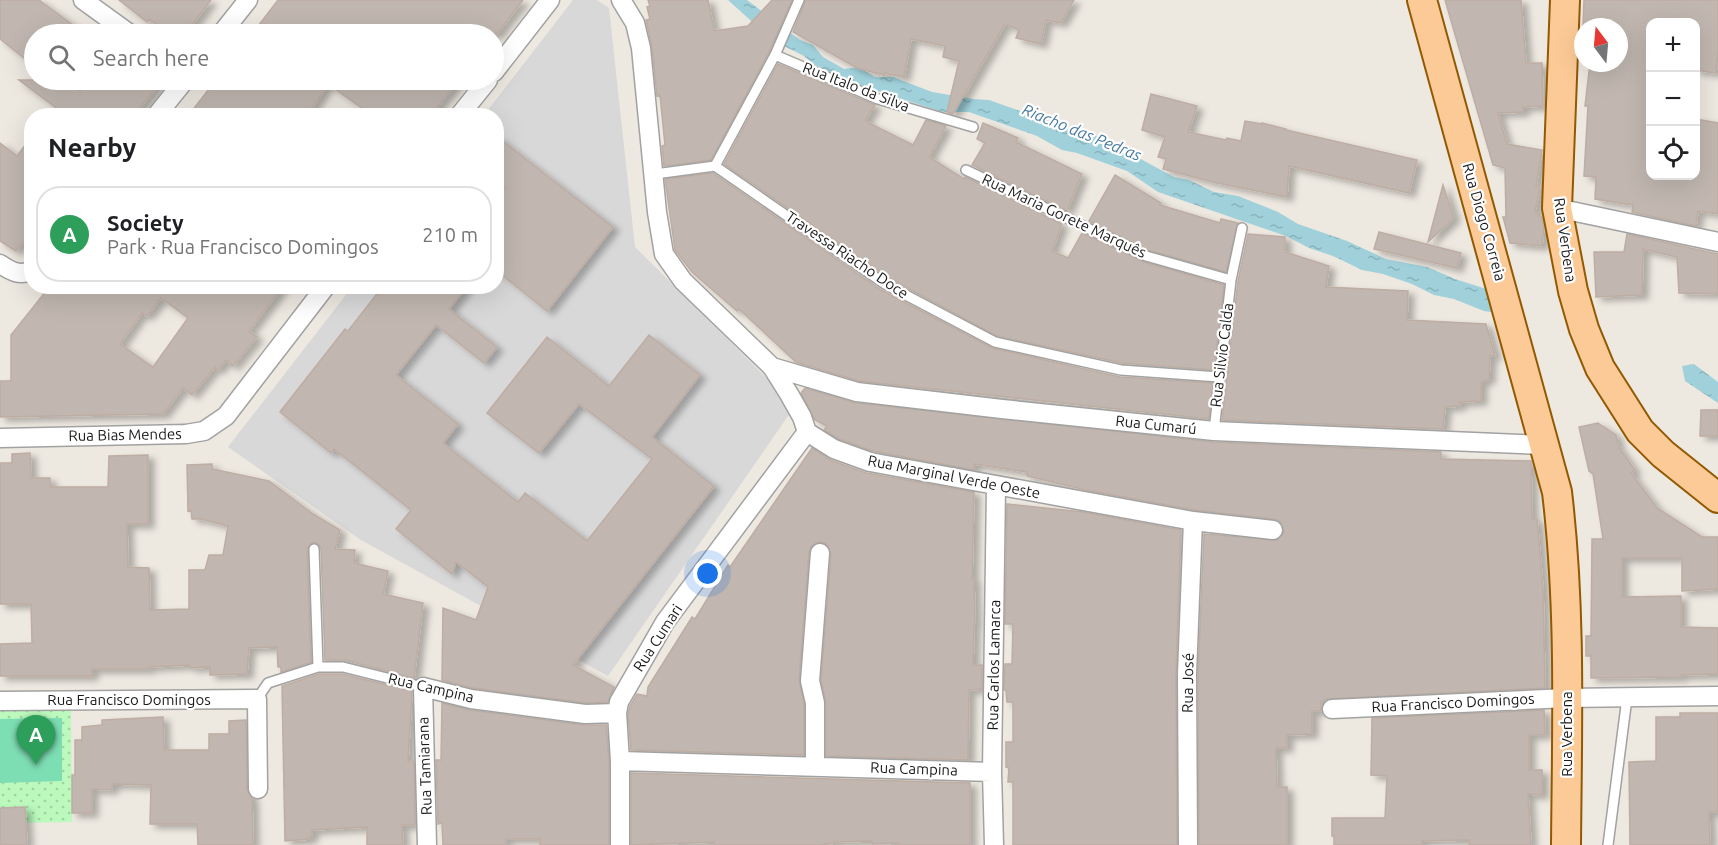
<!DOCTYPE html>
<html lang="en">
<head>
<meta charset="utf-8">
<style>
  body { margin:0; font-family:Ubuntu,sans-serif; background:#f6f6f6; color:#202124 }
  .controls { position:absolute; right:18px; top:18px; display:grid; overflow:hidden; border-radius:12px; box-shadow:0 6px 24px #0002 }
  .controls button { width:54px; height:54px; display:grid; place-items:center; padding:0; border:0; border-bottom:2px solid #e0e0e0; background:#fff; color:#202124; font:30px sans-serif }
  .compass { position:absolute; left:1574px; top:18px; width:54px; height:54px; border-radius:50%; background:#fff; box-shadow:0 6px 24px #0002; rotate:344deg }
  .you { position:absolute; left:708px; top:574px; width:21px; height:21px; margin:-15px; border:4px solid #fff; border-radius:50%; background:#1a73e8; box-shadow:0 0 0 9px #1a73e833 }
  .badge { display:grid; place-items:center; width:39px; height:39px; border-radius:50%; background:#c6000b; color:#fff; font-size:20px; font-weight:700 }
  .pin { position:absolute; translate:-50% -50px; filter:drop-shadow(0 2px 3px #0008) }
  .pin::after { content:''; position:absolute; top:32px; width:21px; height:18px; background:inherit; clip-path:polygon(0 0,100% 0,50% 100%) }
  .list { margin:0; padding:0; list-style:none }
  h2 { display:flex; justify-content:space-between; align-items:center; height:78px; margin:0; padding:0 24px; font-size:26px }
  h2 small { font-size:20px; font-weight:400; color:#757577 }
  .list li { display:grid; grid-template-columns:39px 1fr auto; gap:18px; align-items:center; box-sizing:border-box; height:96px; margin:0 12px 12px; padding:0 12px; border:2px solid #e0e0e0; border-radius:24px }
  .list b { display:block; font-size:22px; white-space:nowrap }
  .list p { margin:0; font-size:20px; white-space:nowrap; color:#757577 }
  .list em { font-size:20px; font-style:normal; color:#757577 }
  .icon { flex:none; width:33px; height:33px; fill:none; stroke:currentColor; stroke-width:2; stroke-linecap:round; stroke-linejoin:round }
  .map { position:relative; flex:none; width:1718px; height:845px; overflow:hidden }
  .search { position:absolute; background:#fff; box-shadow:0 6px 24px #0002; left:24px; top:24px; width:480px; height:66px; display:flex; align-items:center; gap:15px; box-sizing:border-box; padding:0 21px; border-radius:33px; color:#757577; font-size:22px }
  .panel { position:absolute; background:#fff; box-shadow:0 6px 24px #0002; left:24px; top:108px; width:480px; height:186px; border-radius:24px }
  .map>svg:first-child { display:block }
  .residential { fill:#d9d8d8 }
  .park { fill:url(#park-dots) }
  .pitch { fill:#7dddb3 }
  .water { fill:url(#water-ripples) }
  .building { fill:#c1b7b0; stroke:#beada3; stroke-width:1.5; fill-rule:evenodd; filter:url(#shadow) }
  .lines { fill:none; stroke-linecap:round; stroke-linejoin:round }
  .service-casing { stroke:#a2a2a2; stroke-width:12 }
  .minor-casing { stroke:#a2a2a2; stroke-width:21 }
  .primary-casing { stroke:#925900; stroke-width:32 }
  .service { stroke:#fff; stroke-width:9 }
  .minor { stroke:#fff; stroke-width:18 }
  .primary { stroke:#fcca96; stroke-width:28 }
  .labels { text-anchor:middle; stroke-width:4.5; stroke-linejoin:round; paint-order:stroke }
  .street-label { font-size:15px; fill:#1b1b1b; stroke:#fff }
  .water-label { font-size:16px; font-style:italic; fill:#457aa2; stroke:#fff }
</style>
</head>
<body>
<div class="map">
<svg width="1718" height="845" viewBox="0 0 1718 845">
  <defs>
    <pattern id="park-dots" width="8" height="8" patternUnits="userSpaceOnUse" patternTransform="scale(1.5)"><rect width="8" height="8" fill="#bbf9bd"/><path d="M2 2h.1M6 6h.1" fill="none" stroke="#a0d5a2" stroke-width="1.8" stroke-linecap="round"/></pattern>
    <pattern id="water-ripples" width="26" height="14" patternUnits="userSpaceOnUse" patternTransform="scale(1.5)"><rect width="26" height="14" fill="#a0d1db"/><path d="M2 4q2-2 4 0t4 0M15 11q2-2 4 0t4 0" fill="none" stroke="#89b3bb"/></pattern>
    <filter id="shadow"><feDropShadow dx="6" dy="4" stdDeviation="3" flood-color="#0004"/></filter>
  </defs>
  <rect width="100%" height="100%" fill="#ede8e0"/>
  <!-- residential -->
  <path class="residential" d="M573,0H597L609,8L635,247L795,406L608,676L361,540L228,447L352,287L496,286V116L484,115Z"/>
  <!-- park -->
  <path class="park" d="M71,707L72,822L0,823V708Z"/>
  <!-- pitch -->
  <path class="pitch" d="M62,718V781L0,783V719Z"/>
  <!-- water -->
  <path class="water" d="M728,0H747L800,40L813,45L823,57L844,69L859,67L875,77H893L932,92L973,99L989,100L1066,127L1100,137L1174,177L1189,180L1214,192L1238,196L1278,212L1298,224L1347,241L1386,259L1427,267L1455,279L1499,293L1505,314L1484,311L1454,299L1434,295L1412,284L1383,274L1362,270L1333,256L1309,248L1286,236L1158,192L1127,171L1077,153L1062,150L1037,136L969,112H943L864,87L851,80L842,78L815,65L804,56L782,45L779,46Z
    M1694,364L1718,382V403L1685,381L1682,366Z"/>
  <!-- building -->
  <path class="building" d="M0,0H39L85,34H34V66L0,39Z
    M119,0H211L185,34H170L149,19L147,22Z
    M278,0H523L497,34H252Z
    M648,0H708L714,31L748,26L772,0H792L769,52L711,160L664,166L662,146L665,145L660,95L657,96L652,47L646,20L650,19L647,7L650,6Z
    M806,0H1074L1061,23L1046,20L1041,44L1016,38L1019,30L1005,24L953,114L947,112L959,61L943,57L945,46L911,39L904,77L885,73L884,75L857,68L793,32Z
    M1445,0H1521L1526,63H1542L1543,106L1523,107V112L1498,113L1507,144L1542,150L1536,186L1540,187L1535,211L1542,218L1544,226L1542,246L1510,243L1503,217H1506L1505,168L1493,165Z
    M1584,0H1718V53L1716,73L1695,70V22H1650V176H1695V119L1718,123V214L1698,211L1696,226L1632,212L1633,205L1595,199L1596,177L1584,176L1588,106H1585L1590,63H1619V27H1583Z
    M778,64L875,105L865,121L913,145L926,120L946,126L929,157L964,179L965,177L1062,224L1052,251L1068,258L1082,233L1144,262L1224,285L1214,370L1122,363L997,336L889,278L724,164Z
    M19,80H65L80,91L90,80H162L135,114L129,109L123,116H67Z
    M216,80H459L430,116H373L328,84L307,116H188Z
    M1151,94L1197,106L1188,132L1226,140L1227,138L1241,141L1245,121L1262,124V123L1286,129V130L1417,160L1409,193L1289,166L1287,197L1217,183L1163,169L1166,159L1158,157L1165,137L1142,130Z
    M983,123L1018,138L1016,142L1082,174L1067,211L972,165L985,143L977,139Z
    M32,136V231L16,251L0,241V143L17,156Z
    M496,136L613,227L547,311L496,270V199L506,187L496,180Z
    M713,173L881,290L992,348L1120,377L1213,383L1209,419L859,381L796,362L739,309L737,311L692,272L675,250L665,179Z
    M1115,175L1161,203L1160,205L1220,223L1221,219L1238,223L1226,272L1148,250L1089,221Z
    M1443,185L1454,218L1428,242Z
    M1379,232L1461,253L1457,268L1374,249Z
    M1248,234L1285,237V252L1329,266L1326,287L1408,291L1407,320L1486,324L1495,356H1490L1489,379L1481,382V401L1459,402L1460,406L1445,407L1443,429L1222,420L1238,281Z
    M1627,234L1718,254V294L1679,293L1677,257L1643,249L1642,295L1596,297L1594,252H1624Z
    M50,286H283L249,331L257,337L233,366L226,360L218,370L215,367L192,395L183,388L163,414L0,417V381H11V335ZM161,298L188,318L153,367L120,344L142,313L147,316Z
    M383,286H467L449,309L497,347L484,363L436,325L396,375L458,424L443,443L518,502L525,493L587,541L652,459L579,404L539,453L487,413L547,337L609,386L649,335L700,375L652,437L714,486L573,665L614,687L608,702L586,703L473,688L442,680L443,608L476,620L488,587L456,562L452,574L396,529L411,510L334,449L331,453L280,412L345,329L348,331Z
    M805,388L856,403L1213,442L1441,452V459L1531,461L1532,519H1537L1543,588L1545,688L1326,699L1321,702V711H1312V734L1287,735V748H1276L1277,787H1287V845H1199L1198,674L1204,534L1277,540L1284,532L1280,521L1274,519L1195,510L1086,490L1027,476V472L974,464V470L873,451L839,439L824,430L827,426L815,420L801,393Z
    M1701,410H1718V436H1700Z
    M1598,423L1616,435L1618,446L1635,470L1631,473L1657,508L1702,537H1718V589L1682,591V558H1622V597L1681,596V627L1718,628V674L1681,675V677L1591,678V656H1586V636H1591L1592,539H1603L1593,474L1589,471L1579,427Z
    M812,448L830,460L866,473L974,492L972,579H974L975,624H974L973,665H982V689L969,690L968,760L826,756V703L821,680L831,554L827,544L820,542L811,546L809,552L799,680L804,704V755L631,750L628,714L630,706L637,694L647,696L648,687L692,617L695,619L728,565L730,567Z
    M30,453L31,478H50V487H108L109,456L148,455V524H127L128,567L149,568L150,610L189,609V570H205L209,555H223L228,526L201,519H192L191,510L188,511L187,465L212,464V469L269,481L313,514L340,530L335,549L355,550L354,563L388,571L383,594L423,603L414,678L345,660H325L321,549L319,545L314,542L310,544L307,549L311,662L281,672V667H278L277,647L249,648L247,674L210,675V667L190,668V665L149,667V669H92V676H0V644L32,643L31,604H0V463H12V454Z
    M1007,504L1083,512L1181,530L1176,674L1177,845H1013V782H1008L1009,768L1006,767V742H1013V702H1007L1006,690H1004L1005,664H1012L1013,624H1005Z
    M319,674H342L412,691L408,761H414L415,825H402L403,845H367V827L312,830V837H309V839L285,841L282,686Z
    M442,703L470,710L584,725H606L609,761V845H540V839H506V845H443L442,823L438,824L436,760H441Z
    M1544,710L1545,735H1529V770H1542V795L1528,794L1531,845H1469V840L1422,841V845H1334V836H1332V818H1385L1387,776L1371,775L1372,718Z
    M1680,713H1718V812H1709L1710,845H1630L1629,762L1656,761V717H1680Z
    M163,717L164,750H209V734H229V721L246,720L247,789L252,798L253,845H198L197,824H150L151,785L112,784V790L92,789V813H72V775H75V740H82V727L102,725V720Z
    M631,773L970,783V845H899V843L872,844V841L834,842V843L820,845H714V842L631,845Z
    M25,807L27,845H0V808Z"/>
  <g class="lines">
    <!-- service casing -->
    <g class="service-casing">
      <path id="service" d="M775,55L878,99L973,127
        M715,166L775,55L799,0
        M966,170L1146,256L1231,280
        M655,174L715,166L885,284L995,342L1121,370L1219,377
        M1214,431L1231,280L1242,228
        M314,549L318,667
        M257,699L268,683L318,667H343L423,687
        M1608,845L1627,698"/>
    </g>
    <!-- minor casing -->
    <g class="minor-casing">
      <path id="minor" d="M83,0L130,34
        M621,0L635,23L641,48L657,212L664,254L683,281L772,367L789,394L802,417L807,432L834,449L870,462L1193,521L1273,530
        M221,34L248,0
        M494,72L550,0
        M156,116L185,80
        M459,116L488,80
        M1557,208L1718,242
        M0,264C11,271 18,276 32,271
        M772,367L857,392L1002,409L1214,431L1544,445
        M0,438L186,434L204,431L226,416L326,286
        M0,701L257,699L258,789
        M1332,709L1567,698L1718,696
        M620,761L992,772
        M815,766V703L810,681L820,553
        M427,845L423,687L471,699L585,714L617,713
        M620,845V761L617,713L619,702L665,622L807,432
        M994,845L992,772L996,486
        M1188,845L1187,674L1193,521"/>
    </g>
    <!-- primary casing -->
    <g class="primary-casing">
      <path id="primary" d="M1422,0L1557,492C1571,609 1567,727 1566,845
        M1565,0L1557,208L1573,291L1584,329L1600,368L1640,431L1663,454L1718,498"/>
    </g>
    <!-- service -->
    <use href="#service" class="service"/>
    <!-- minor -->
    <use href="#minor" class="minor"/>
    <!-- primary -->
    <use href="#primary" class="primary"/>
  </g>
  <g class="labels">
    <!-- street labels -->
    <g class="street-label">
      <text transform="translate(856 87) rotate(21)" y="5">Rua Italo da Silva</text>
      <text transform="translate(1064 216) rotate(25)" y="5">Rua Maria Gorete Marquês</text>
      <text transform="translate(1484 222) rotate(74)" y="5">Rua Diogo Correia</text>
      <text transform="translate(1565 240) rotate(82)" y="5">Rua Verbena</text>
      <text transform="translate(847 255) rotate(34)" y="5">Travessa Riacho Doce</text>
      <text transform="translate(1222 355) rotate(-83)" y="5">Rua Silvio Calda</text>
      <text transform="translate(1156 425) rotate(6)" y="5">Rua Cumarú</text>
      <text transform="translate(125 435) rotate(-1)" y="5">Rua Bias Mendes</text>
      <text transform="translate(954 477) rotate(11)" y="5">Rua Marginal Verde Oeste</text>
      <text transform="translate(658 638) rotate(-57)" y="5">Rua Cumari</text>
      <text transform="translate(994 665) rotate(-89)" y="5">Rua Carlos Lamarca</text>
      <text transform="translate(1188 683) rotate(-89)" y="5">Rua José</text>
      <text transform="translate(431 688) rotate(13)" y="5">Rua Campina</text>
      <text x="129" y="705">Rua Francisco Domingos</text>
      <text transform="translate(1453 703) rotate(-3)" y="5">Rua Francisco Domingos</text>
      <text transform="translate(1567 734) rotate(-90)" y="5">Rua Verbena</text>
      <text transform="translate(425 766) rotate(-92)" y="5">Rua Tamiarana</text>
      <text transform="translate(914 769) rotate(2)" y="5">Rua Campina</text>
    </g>
    <!-- water labels -->
    <g class="water-label">
      <text transform="translate(1082 132) rotate(22)" y="6">Riacho das Pedras</text>
    </g>
  </g>
</svg>
<div class="controls">
<button>+</button>
<button>−</button>
<button><svg class="icon" aria-label="locate" viewBox="0 0 24 24"><circle cx="12" cy="12" r="6"/><path d="M12 2v4M12 18v4M2 12h4M18 12h4"/></svg></button>
</div>
<svg class="compass" viewBox="-18 -18 36 36"><path d="M0-13l5 13h-10z" fill="#e53935"/><path d="M0 13l5-13h-10z" fill="#757577"/></svg>
<div class="you"></div>
<div class="pin badge" style="left:36px;top:765px;background:#2e9e5b">A</div>
<div class="search"><svg class="icon" aria-label="search" viewBox="0 0 24 24"><circle cx="10" cy="10" r="6"/><path d="M15 15l6 6"/></svg>Search here</div>
<section class="panel">
<h2>Nearby<small></small></h2>
<ul class="list">
<li><span class="badge" style="background:#2e9e5b">A</span><div><b>Society</b><p>Park · Rua Francisco Domingos</p></div><em>210 m</em></li>
</ul>
</section>
</div>
</body>
</html>
